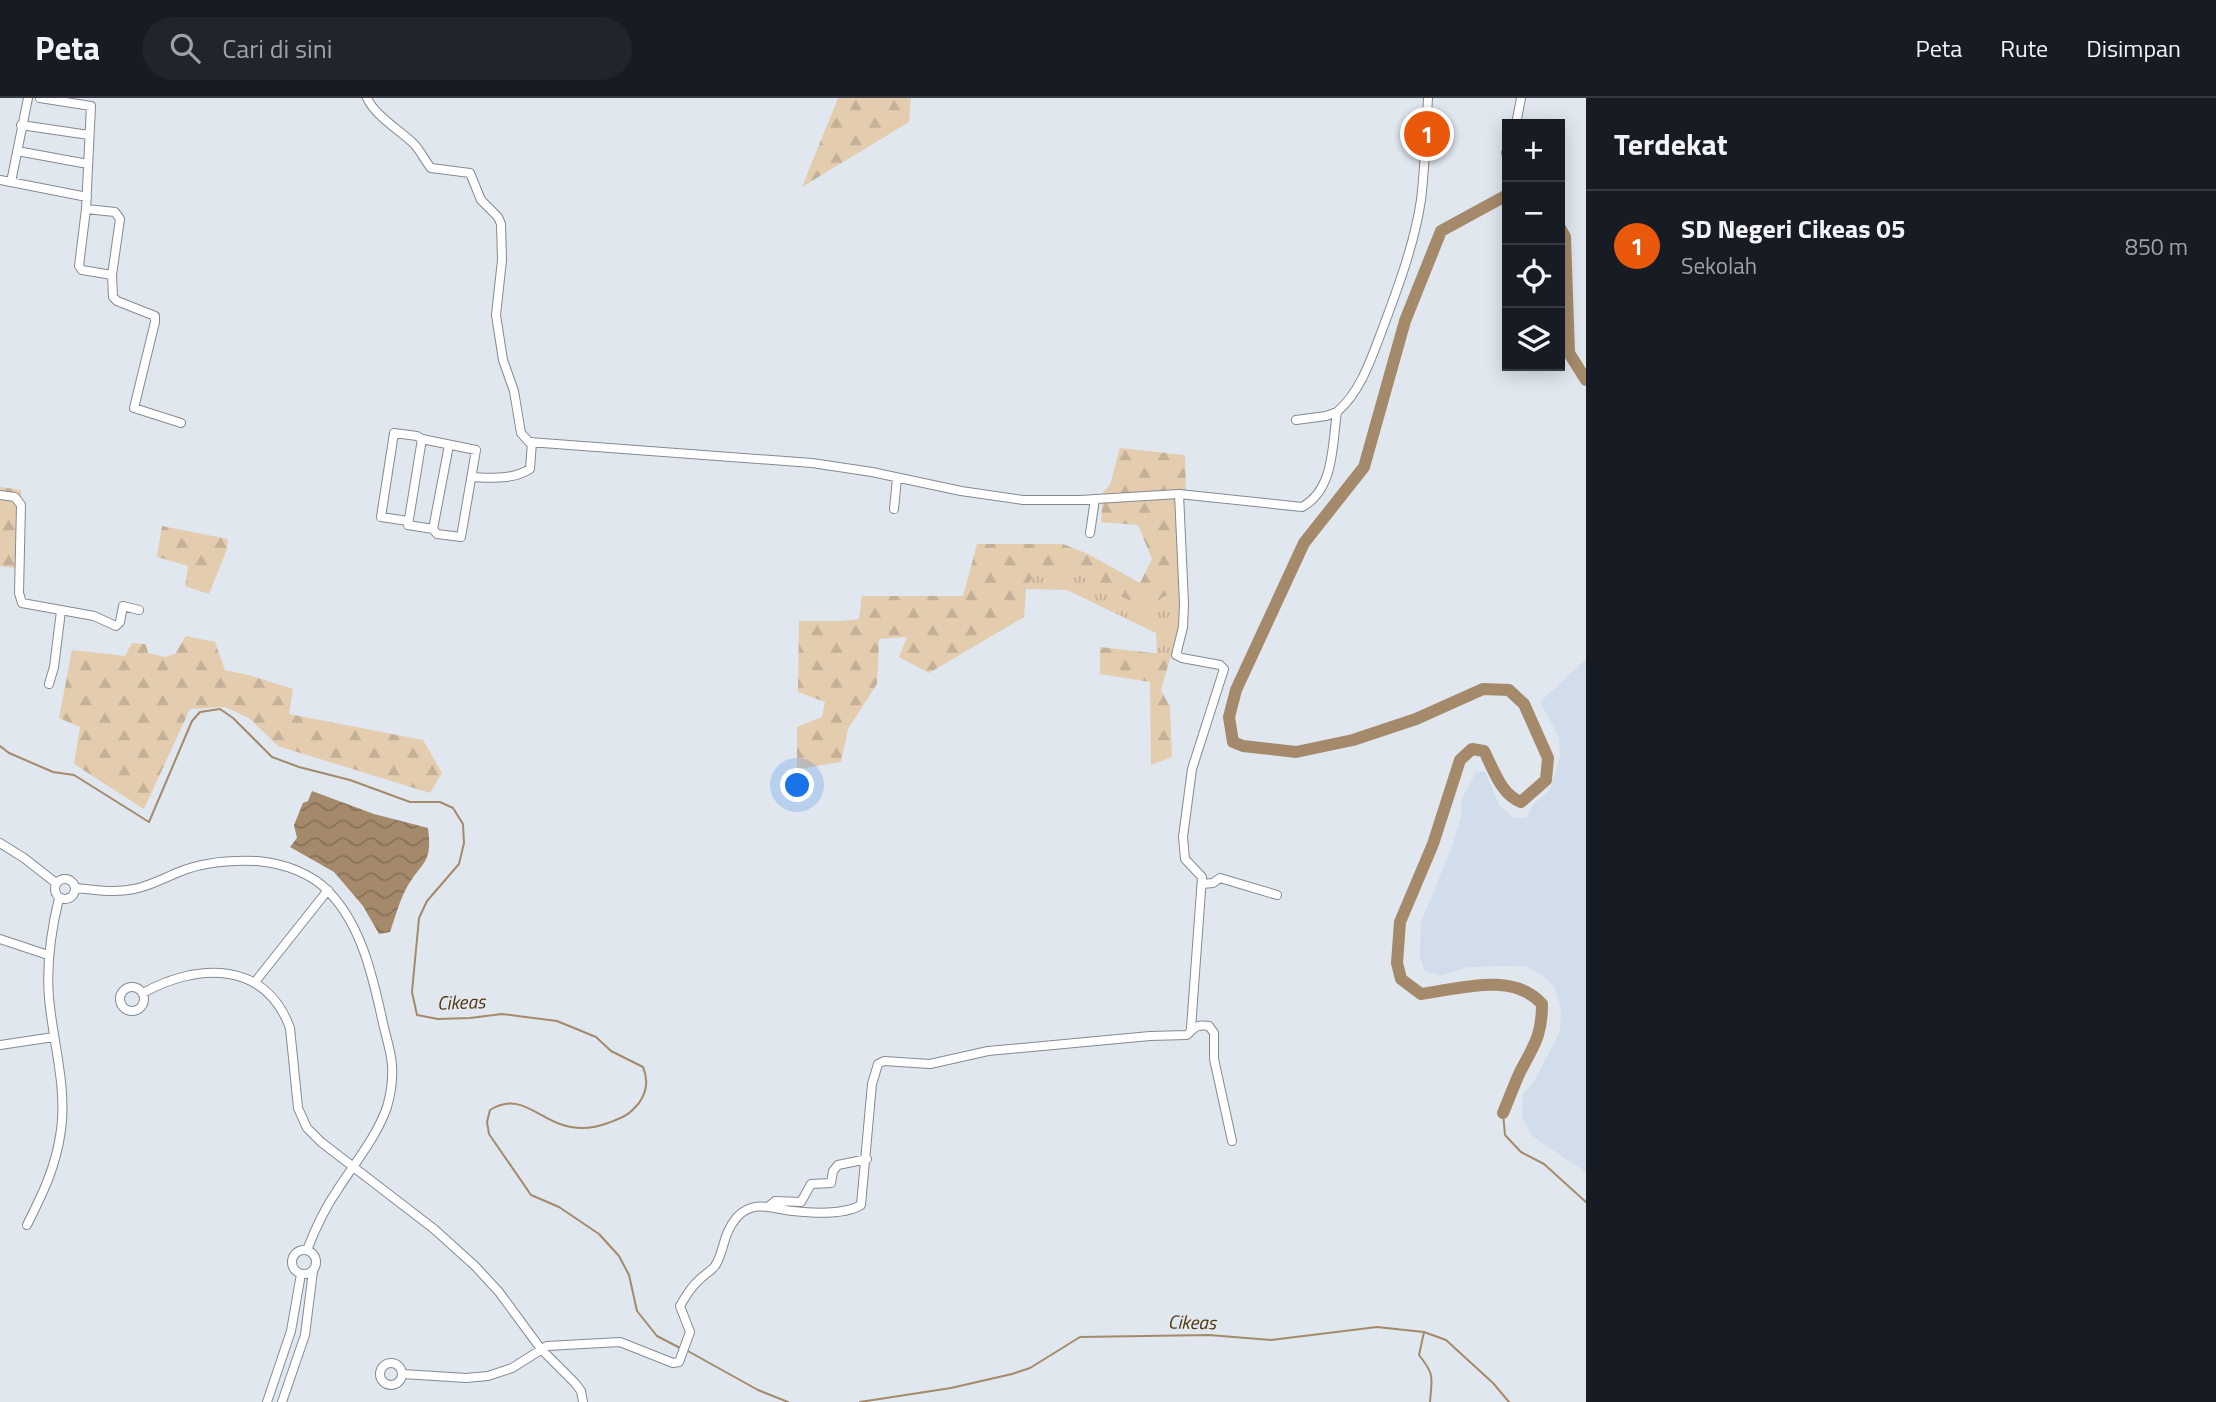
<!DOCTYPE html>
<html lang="id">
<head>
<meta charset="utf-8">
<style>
  body { margin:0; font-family:"Titillium Web",sans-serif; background:#20242c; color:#f1f3f6 }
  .controls { position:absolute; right:21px; top:21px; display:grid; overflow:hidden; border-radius:0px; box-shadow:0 4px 18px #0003 }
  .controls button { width:63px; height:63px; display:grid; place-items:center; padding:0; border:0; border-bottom:2px solid #363941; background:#171b24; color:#f1f3f6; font:35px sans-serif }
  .you { position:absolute; left:798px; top:688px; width:24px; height:24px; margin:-18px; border:5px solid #fff; border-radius:50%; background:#1a73e8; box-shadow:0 0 0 10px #1a73e833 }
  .badge { display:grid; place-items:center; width:46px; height:46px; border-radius:50%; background:#ea580c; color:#fff; font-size:23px; font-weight:700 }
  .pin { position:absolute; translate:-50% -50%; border:4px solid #fff; box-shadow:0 2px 7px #0006 }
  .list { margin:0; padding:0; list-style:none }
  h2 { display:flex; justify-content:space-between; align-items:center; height:91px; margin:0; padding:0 28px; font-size:30px }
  h2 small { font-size:23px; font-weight:400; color:#9ea1a6 }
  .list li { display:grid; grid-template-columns:46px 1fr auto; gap:21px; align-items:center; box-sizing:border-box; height:112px; padding:0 28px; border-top:2px solid #363941 }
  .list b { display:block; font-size:26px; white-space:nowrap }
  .list p { margin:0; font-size:23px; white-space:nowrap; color:#9ea1a6 }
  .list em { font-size:23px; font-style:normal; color:#9ea1a6 }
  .icon { flex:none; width:38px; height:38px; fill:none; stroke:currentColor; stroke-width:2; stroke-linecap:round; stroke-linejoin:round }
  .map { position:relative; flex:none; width:1586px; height:1304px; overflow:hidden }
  header { display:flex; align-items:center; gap:42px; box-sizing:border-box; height:98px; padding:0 35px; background:#171b24; border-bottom:2px solid #363941 }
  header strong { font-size:33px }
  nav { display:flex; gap:38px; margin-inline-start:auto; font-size:24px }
  .search { width:490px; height:63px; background:#20242c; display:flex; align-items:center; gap:18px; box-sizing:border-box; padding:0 24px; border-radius:38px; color:#9ea1a6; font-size:26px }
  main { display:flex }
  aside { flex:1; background:#171b24 }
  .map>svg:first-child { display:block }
  .built { fill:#d2ddeb }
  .grass { fill:url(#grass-tufts) }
  .forest { fill:url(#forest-firs) }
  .water { fill:url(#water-waves) }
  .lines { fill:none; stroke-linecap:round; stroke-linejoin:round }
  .stream { stroke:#a48a6a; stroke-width:2 }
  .river { stroke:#a48a6a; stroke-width:12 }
  .street-casing { stroke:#848a92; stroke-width:10 }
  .street { stroke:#fff; stroke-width:8 }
  .labels { text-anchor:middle; stroke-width:5; stroke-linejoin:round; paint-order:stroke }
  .water-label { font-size:19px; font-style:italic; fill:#52360d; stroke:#e0e7ef }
</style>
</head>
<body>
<header>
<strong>Peta</strong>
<div class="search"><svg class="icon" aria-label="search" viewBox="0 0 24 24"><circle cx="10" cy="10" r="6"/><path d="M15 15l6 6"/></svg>Cari di sini</div>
<nav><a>Peta</a><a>Rute</a><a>Disimpan</a></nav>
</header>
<main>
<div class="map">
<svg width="1586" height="1304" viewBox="0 0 1586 1304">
  <defs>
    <pattern id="grass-tufts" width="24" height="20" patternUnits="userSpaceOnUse" patternTransform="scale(1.75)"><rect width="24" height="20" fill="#e4ccae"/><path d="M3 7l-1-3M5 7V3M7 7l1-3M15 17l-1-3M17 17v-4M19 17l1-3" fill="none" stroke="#c4b097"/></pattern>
    <pattern id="forest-firs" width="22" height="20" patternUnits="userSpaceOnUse" patternTransform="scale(1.75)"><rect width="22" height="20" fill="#e4ccae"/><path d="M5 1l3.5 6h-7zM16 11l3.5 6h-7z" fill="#c4b097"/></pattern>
    <pattern id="water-waves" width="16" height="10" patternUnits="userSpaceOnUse" patternTransform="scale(1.75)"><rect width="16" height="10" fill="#a48a6a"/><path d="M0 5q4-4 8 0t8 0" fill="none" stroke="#877259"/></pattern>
  </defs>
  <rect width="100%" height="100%" fill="#e0e7ef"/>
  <!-- built -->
  <path class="built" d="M1586,561V1076L1578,1069L1532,1038L1522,1019L1523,996L1534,984L1560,933L1561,911L1555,890L1548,882L1527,868L1468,869L1440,878L1424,872L1420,858L1421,824L1451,751L1461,720L1462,701L1476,674H1485L1499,707L1514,720H1526L1532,708L1550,691L1560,659L1559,639L1540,604Z"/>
  <!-- grass -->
  <path class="grass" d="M1069,466L1089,483L1161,500L1181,492L1180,526L1171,557H1157L1156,535L1067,492L1026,491L1034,477Z"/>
  <!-- forest -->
  <path class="forest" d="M838,0H911L909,24L802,89Z
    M1120,350L1185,357L1186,400H1178L1181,492L1161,500L1152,513L1089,483L1069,466L1034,477L1026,491L1024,519L929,575L899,559L907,539L879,541L877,586L848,631L841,664L797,671V629L822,619L825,604L798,594L799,523H841L859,521L862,498H963L977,446H1063L1088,456L1140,485L1152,461L1138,427L1101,424L1103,394L1110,387Z
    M0,389L21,392L22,471L0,468Z
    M162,428L228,441L227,451L209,496L185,488L188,468L157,459Z
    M186,538L215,544L225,572L248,577L293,591L289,616L423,642L442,675L430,695L278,648L249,620L225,609L190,611L144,711L74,666L80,629L59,620L72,552L125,558L132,545L146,546L148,555L165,559L175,556Z
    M1100,549L1171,557L1161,592L1170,609L1172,659L1151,667L1150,584L1100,576Z"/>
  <!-- water -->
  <path class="water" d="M312,693L374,716L428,730C433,768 421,763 406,791C399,804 395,820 390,834L379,836L363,808L334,774L290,749L297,740L294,727L303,705L308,703Z"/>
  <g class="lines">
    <!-- stream -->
    <path class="stream" d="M0,648L9,655L53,674L74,677L149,724L192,623L200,614L220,611L233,620L272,659L299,669L350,682L410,704H440L453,710L463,726L464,745L459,766L427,803L419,820L412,894L417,917L438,921L470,920L502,916L557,923L596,939L611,953L643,969C648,981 647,994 639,1005C628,1018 624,1019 608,1025C592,1031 576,1032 560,1026C536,1018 518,994 490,1012L487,1024L489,1036L531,1097L559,1109L599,1136L619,1158L629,1177L637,1213L657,1238L680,1250
      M1503,1015L1505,1037L1521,1054L1544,1066L1586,1104
      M1424,1234L1419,1257C1435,1277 1432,1279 1430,1304
      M686,1252L758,1292L788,1304
      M860,1304L951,1290L1012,1276L1030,1270L1080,1239L1209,1237L1271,1242L1377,1229L1424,1234L1446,1242L1493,1285L1509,1304"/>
    <!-- river -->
    <path class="river" d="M1560,130L1565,139L1569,255L1586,282
      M1503,1015C1509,1001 1514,987 1520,974C1534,947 1542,938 1542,906C1513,873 1459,891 1421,896L1401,881L1397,865L1400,824L1433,746L1460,662L1472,651L1484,653C1493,670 1501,697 1521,704L1546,682L1548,660L1524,606L1509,592L1483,591L1416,621L1353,642L1296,654L1243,648L1233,644L1229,619L1236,592L1304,445L1364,369L1405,223L1441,133L1507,97"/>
    <!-- street casing -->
    <g class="street-casing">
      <path id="street" d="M40,0L91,8L86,111L79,168L82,172L112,177
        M367,0C375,18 401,33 415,47C421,54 425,63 431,70L470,75L481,102L498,119L501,126L502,162L496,217L503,262L514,293L521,335L529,344L812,365L872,374L961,393L1023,402H1080L1179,396L1302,409C1335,391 1332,346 1337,314C1360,294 1370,264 1381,235C1397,192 1414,148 1421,102C1425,68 1426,34 1428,0
        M1516,26L1521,0
        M21,27L89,37
        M17,53L88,66
        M1506,55L1507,54
        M0,82L87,99
        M11,84L28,0
        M86,111L115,114L120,121L112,177L113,199L117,203L155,218V224L134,310L181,325
        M1296,322L1326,318L1337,314
        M472,379C492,380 512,382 530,371L532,344
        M1179,396L1184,505L1183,529L1176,557L1182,560L1220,567L1224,571L1192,671L1183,739L1185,761L1202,779L1191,930
        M0,397L15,399L21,407L19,495L22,505L94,518L116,528L120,524L123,508L139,512
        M894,411L897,380
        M408,423L381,419L394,335L417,338L422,341L476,352L461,439L437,436L433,431L408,427L422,341
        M433,431L449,347
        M1090,435L1095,401
        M49,586L54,569L61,513
        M0,745L24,760L56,785
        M55 791a10 10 0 1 1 20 0a10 10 0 1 1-20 0Z
        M1202,786L1213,785L1220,780L1277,797
        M76,790C95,792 115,795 134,791C150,788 164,780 179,774C203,764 231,762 257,763C282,765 312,775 329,794C362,828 373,880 383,925C386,939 391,953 392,967C393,981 391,995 387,1009C377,1038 355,1065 338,1091C325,1110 315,1131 307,1152
        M0,841L48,857
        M255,884L328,792
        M120 901a12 12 0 1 1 24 0a12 12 0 1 1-24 0Z
        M143,895C197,865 265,862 290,930L298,1010L307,1030L321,1044L434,1131L475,1168L499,1194L541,1251L575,1285L581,1293L583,1304
        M0,947L54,939
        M769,1108L775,1103L801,1104L811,1086L831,1085L833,1073L838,1067L867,1061
        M27,1127C43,1095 56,1069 61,1032C67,989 53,944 49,900C46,865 51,833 59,800
        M292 1164a12 12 0 1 1 24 0a12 12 0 1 1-24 0Z
        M380 1276a11 11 0 1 1 22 0a11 11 0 1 1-22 0Z
        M403,1276L466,1280L488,1278L512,1270L547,1248L620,1244L673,1265L679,1264L690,1234L680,1208C685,1199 691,1189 699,1182C704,1177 711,1173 715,1168C725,1152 722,1137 737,1119C754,1101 772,1111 793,1113C811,1115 845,1117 861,1107L872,986L878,966L884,963L930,966L988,953L1150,938L1187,937C1195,929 1197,926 1209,928L1214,935V961L1232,1043
        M267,1304L291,1233L301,1176
        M282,1304L305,1237L313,1173"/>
    </g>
    <!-- street -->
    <use href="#street" class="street"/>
  </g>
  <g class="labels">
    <!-- water labels -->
    <g class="water-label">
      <text transform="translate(461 904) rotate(-2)" y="7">Cikeas</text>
      <text transform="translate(1192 1224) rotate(1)" y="7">Cikeas</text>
    </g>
  </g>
</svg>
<div class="controls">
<button>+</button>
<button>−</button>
<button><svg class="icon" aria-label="locate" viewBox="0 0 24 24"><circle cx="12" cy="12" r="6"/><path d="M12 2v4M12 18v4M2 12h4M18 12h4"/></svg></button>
<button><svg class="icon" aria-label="layers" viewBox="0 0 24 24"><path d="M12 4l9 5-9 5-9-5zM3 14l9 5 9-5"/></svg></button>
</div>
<div class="you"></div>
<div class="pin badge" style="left:1427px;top:36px">1</div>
</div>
<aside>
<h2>Terdekat<small></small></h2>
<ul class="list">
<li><span class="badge">1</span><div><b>SD Negeri Cikeas 05</b><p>Sekolah</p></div><em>850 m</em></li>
</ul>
</aside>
</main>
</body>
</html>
